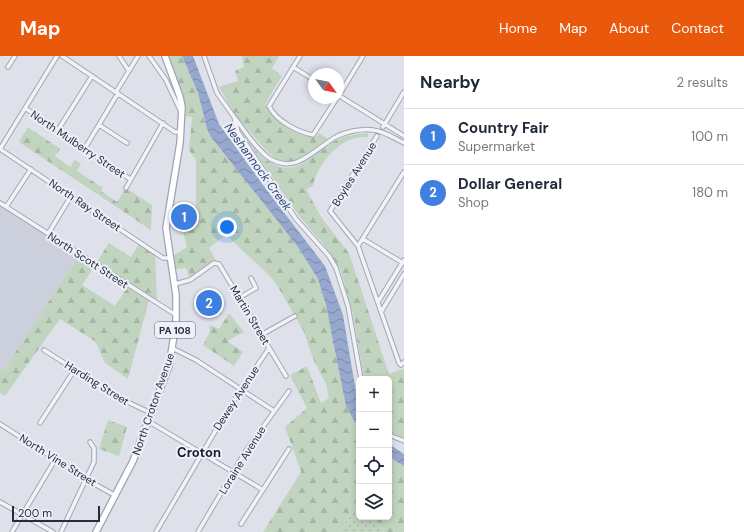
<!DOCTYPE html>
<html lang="en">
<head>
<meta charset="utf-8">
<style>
  body { margin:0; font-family:"DM Sans",sans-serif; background:#f2f2f3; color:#1f2937 }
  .controls { position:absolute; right:12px; bottom:12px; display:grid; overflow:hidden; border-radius:6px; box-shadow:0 2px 6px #0003 }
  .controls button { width:36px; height:36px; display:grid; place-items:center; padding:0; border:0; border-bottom:1px solid #e0e1e3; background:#fff; color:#1f2937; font:20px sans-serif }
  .compass { position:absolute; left:308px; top:12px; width:36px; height:36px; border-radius:50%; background:#fff; box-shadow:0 2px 6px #0003; rotate:123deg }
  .scale { position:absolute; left:12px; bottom:10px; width:88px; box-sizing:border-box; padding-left:4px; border:2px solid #262c42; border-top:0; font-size:11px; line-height:14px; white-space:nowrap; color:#262c42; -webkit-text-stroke:3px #eef0f7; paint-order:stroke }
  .you { position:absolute; left:227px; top:171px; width:14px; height:14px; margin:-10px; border:3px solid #fff; border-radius:50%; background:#1a73e8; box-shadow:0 0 0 6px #1a73e833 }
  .badge { display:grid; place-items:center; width:26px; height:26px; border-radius:50%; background:#ea580c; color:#fff; font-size:13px; font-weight:700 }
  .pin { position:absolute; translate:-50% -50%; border:2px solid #fff; box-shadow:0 1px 4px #0006 }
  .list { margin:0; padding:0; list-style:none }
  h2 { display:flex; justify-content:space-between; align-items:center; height:52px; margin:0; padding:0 16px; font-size:17px }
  h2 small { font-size:13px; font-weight:400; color:#747a83 }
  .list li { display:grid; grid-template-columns:26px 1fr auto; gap:12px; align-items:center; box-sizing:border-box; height:56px; padding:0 16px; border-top:1px solid #e0e1e3 }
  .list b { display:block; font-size:15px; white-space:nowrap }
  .list p { margin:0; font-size:13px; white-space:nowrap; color:#747a83 }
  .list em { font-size:13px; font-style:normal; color:#747a83 }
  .icon { flex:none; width:22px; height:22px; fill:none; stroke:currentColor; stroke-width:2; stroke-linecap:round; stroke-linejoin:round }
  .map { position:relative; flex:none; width:404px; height:476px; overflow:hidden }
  header { display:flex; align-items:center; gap:24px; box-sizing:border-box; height:56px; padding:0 20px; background:#ea580c; color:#fff }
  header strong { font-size:19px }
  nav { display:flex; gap:22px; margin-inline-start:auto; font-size:14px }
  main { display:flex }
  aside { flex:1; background:#fff }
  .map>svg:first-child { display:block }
  .built { fill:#ccd0dc }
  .forest { fill:url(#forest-firs); fill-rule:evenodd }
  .park { fill:url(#park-dots) }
  .water { fill:url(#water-waves) }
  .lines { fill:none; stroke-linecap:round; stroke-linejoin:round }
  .street-casing { stroke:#a3a7b4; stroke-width:5.5 }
  .primary-casing { stroke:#9da3b7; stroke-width:8 }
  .street { stroke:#f2f3f7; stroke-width:3.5 }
  .primary { stroke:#fff; stroke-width:5.5 }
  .labels { text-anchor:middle; stroke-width:4; stroke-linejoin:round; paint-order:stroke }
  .shield { fill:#eef0f7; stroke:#626778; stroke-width:1 }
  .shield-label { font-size:10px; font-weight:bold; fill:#262c42 }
  .street-label { font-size:11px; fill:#262c42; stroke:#eef0f7 }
  .water-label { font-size:12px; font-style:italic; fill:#2c437a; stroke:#eef0f7 }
  .quarter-label { font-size:13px; font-weight:bold; fill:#181d33; stroke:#eef0f7 }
</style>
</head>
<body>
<header>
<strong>Map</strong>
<nav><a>Home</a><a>Map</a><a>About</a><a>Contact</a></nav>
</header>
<main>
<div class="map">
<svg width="404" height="476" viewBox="0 0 404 476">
  <defs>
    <pattern id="forest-firs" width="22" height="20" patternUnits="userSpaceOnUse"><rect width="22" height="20" fill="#c1d4bf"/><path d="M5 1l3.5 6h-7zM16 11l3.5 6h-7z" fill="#a6b6a5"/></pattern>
    <pattern id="park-dots" width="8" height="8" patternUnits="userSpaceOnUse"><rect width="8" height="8" fill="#c1d4bf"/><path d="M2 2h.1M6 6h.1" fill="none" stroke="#a6b6a5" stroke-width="1.8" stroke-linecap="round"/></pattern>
    <pattern id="water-waves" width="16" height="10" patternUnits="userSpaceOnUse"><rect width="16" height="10" fill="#96a8cd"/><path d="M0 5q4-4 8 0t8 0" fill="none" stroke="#7a89a8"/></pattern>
  </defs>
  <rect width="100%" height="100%" fill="#dee1ea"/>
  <!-- built -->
  <path class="built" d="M0,147L80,198L3,315L0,313Z"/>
  <!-- forest -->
  <path class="forest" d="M168,0H182L198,37L205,67L211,81L298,191L318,223L326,249L336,295L355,368L359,373V444L340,476H263L301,416L285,371L307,352L290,319L307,310L321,347L329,342L326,328L314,305L304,276L277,229L269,219L226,179L209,192L217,207L190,224L186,212L176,213L173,200L187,191L182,172L196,158V104L189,94L192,61L185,60C185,38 176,21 168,0Z
    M242,0H279L272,12L282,20L265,48L267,52C279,66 296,82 316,81L319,77L328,83L296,105L286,106L277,104L265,93L236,60L219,31L238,25L235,15L244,11Z
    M28,71L60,93L55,100L70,111L75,104L81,108L77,115L103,132L101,135L117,146L126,132L152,149L151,174L19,86Z
    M239,72C246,81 252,91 260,99C292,127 308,102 335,85C345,79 357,78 368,77V81C363,81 357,81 352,83C334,89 316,112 313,130L306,133L321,161L349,197L389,318L402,313L404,314V382L389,376V323H364L353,258L340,213L324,189L299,160Z
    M140,186L155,196L157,248L149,244L128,323L105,307L96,286L60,263L5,340L0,337V313L3,315L80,198L95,209L109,187L131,201ZM95,209L128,230L115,250L82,229Z
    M229,257L244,276L227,285L243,296L234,310L203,289L210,275L209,269L219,273Z
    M108,364L127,371L119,400L99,393Z
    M389,401L404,410V476H384L375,461H389Z"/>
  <!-- park -->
  <path class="park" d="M359,444V461H375L384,476H340Z"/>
  <!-- water -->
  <path class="water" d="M182,0H193L219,68L263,129L325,210L343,259L359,354V373L346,350L326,249L318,223L298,191L211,81L207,73L198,37Z
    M389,388L404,398V410L389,401Z"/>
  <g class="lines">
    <!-- street casing -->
    <g class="street-casing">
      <path id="street" d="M62,0L175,76H180
        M119,0L129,15
        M149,0L166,24L181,56
        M204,0L217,37L234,61L238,76L296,163L329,200L336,212L348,250L361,323
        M300,0L269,50C276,65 298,76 313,79L337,42
        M8,11L15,0
        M293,11L314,24
        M116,36L138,0
        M338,39L404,80
        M338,41L363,0
        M25,52L130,123
        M235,62C245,75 255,92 269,102C295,119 314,94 334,82C344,76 362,72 373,74C384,75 394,82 404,87
        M99,69L127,87
        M383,71L404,36
        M58,74L92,20
        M377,80L330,155L358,190L399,307L401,309L404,306
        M85,92L118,37
        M0,93L163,202H170
        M0,93L57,0
        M126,132L163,67
        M0,147L176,259
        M6,151L31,113
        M48,178L71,140
        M363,183L403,207
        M358,190L404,116
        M175,228L190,224L214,207L219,208L286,320
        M239,242L256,232L251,222
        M378,246L404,204
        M381,256L404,218
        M261,279L295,260
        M172,292L196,304L274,355
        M44,294L121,343L151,357
        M148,365L263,434
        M40,367L75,313
        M0,368L84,422L116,440
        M389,379L404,385
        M0,446L53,476
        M241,468L289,393
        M12,476L55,404
        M61,476L94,406V392L90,386
        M156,476L227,355L269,292
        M198,476L247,393L289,335"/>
    </g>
    <!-- primary casing -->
    <g class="primary-casing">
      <path id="primary" d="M96,476L133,405L169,310L176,267V239L166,172L180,87L182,51L180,41L165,0"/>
    </g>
    <!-- street -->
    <use href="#street" class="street"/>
    <!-- primary -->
    <use href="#primary" class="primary"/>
  </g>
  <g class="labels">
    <!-- shield labels -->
    <rect class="shield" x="155" y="266" width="40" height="16" rx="3"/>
    <g class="shield-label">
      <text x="175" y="278">PA 108</text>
    </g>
    <!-- street labels -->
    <g class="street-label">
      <text transform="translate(78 88) rotate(34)" y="4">North Mulberry Street</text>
      <text transform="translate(354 118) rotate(-58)" y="4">Boyles Avenue</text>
      <text transform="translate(85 149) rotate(34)" y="4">North Ray Street</text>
      <text transform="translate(88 204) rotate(33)" y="4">North Scott Street</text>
      <text transform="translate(250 259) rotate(59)" y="4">Martin Street</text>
      <text transform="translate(97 327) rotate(32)" y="4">Harding Street</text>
      <text transform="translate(236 342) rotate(-57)" y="4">Dewey Avenue</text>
      <text transform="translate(153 348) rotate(-71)" y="4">North Croton Avenue</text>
      <text transform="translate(58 404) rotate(32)" y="4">North Vine Street</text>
      <text transform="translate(242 404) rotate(-58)" y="4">Loraine Avenue</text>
    </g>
    <!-- water labels -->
    <g class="water-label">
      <text transform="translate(258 111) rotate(54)" y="4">Neshannock Creek</text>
    </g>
    <!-- quarter labels -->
    <g class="quarter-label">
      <text x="199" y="401">Croton</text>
    </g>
  </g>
</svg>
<div class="controls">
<button>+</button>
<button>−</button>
<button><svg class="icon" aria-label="locate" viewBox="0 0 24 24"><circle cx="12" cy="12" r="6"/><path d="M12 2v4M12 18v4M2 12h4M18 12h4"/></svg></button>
<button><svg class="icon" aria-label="layers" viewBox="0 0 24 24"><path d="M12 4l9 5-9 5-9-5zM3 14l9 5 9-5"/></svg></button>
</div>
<svg class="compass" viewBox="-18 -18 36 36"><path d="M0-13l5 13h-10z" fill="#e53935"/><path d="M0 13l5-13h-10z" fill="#747a83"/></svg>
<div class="scale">200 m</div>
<div class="you"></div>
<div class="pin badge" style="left:184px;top:161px;background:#3f7fe0">1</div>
<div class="pin badge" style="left:209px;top:247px;background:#3f7fe0">2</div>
</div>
<aside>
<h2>Nearby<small>2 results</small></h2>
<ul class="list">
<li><span class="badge" style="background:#3f7fe0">1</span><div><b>Country Fair</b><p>Supermarket</p></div><em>100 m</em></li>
<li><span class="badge" style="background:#3f7fe0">2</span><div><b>Dollar General</b><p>Shop</p></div><em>180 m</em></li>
</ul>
</aside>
</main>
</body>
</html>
